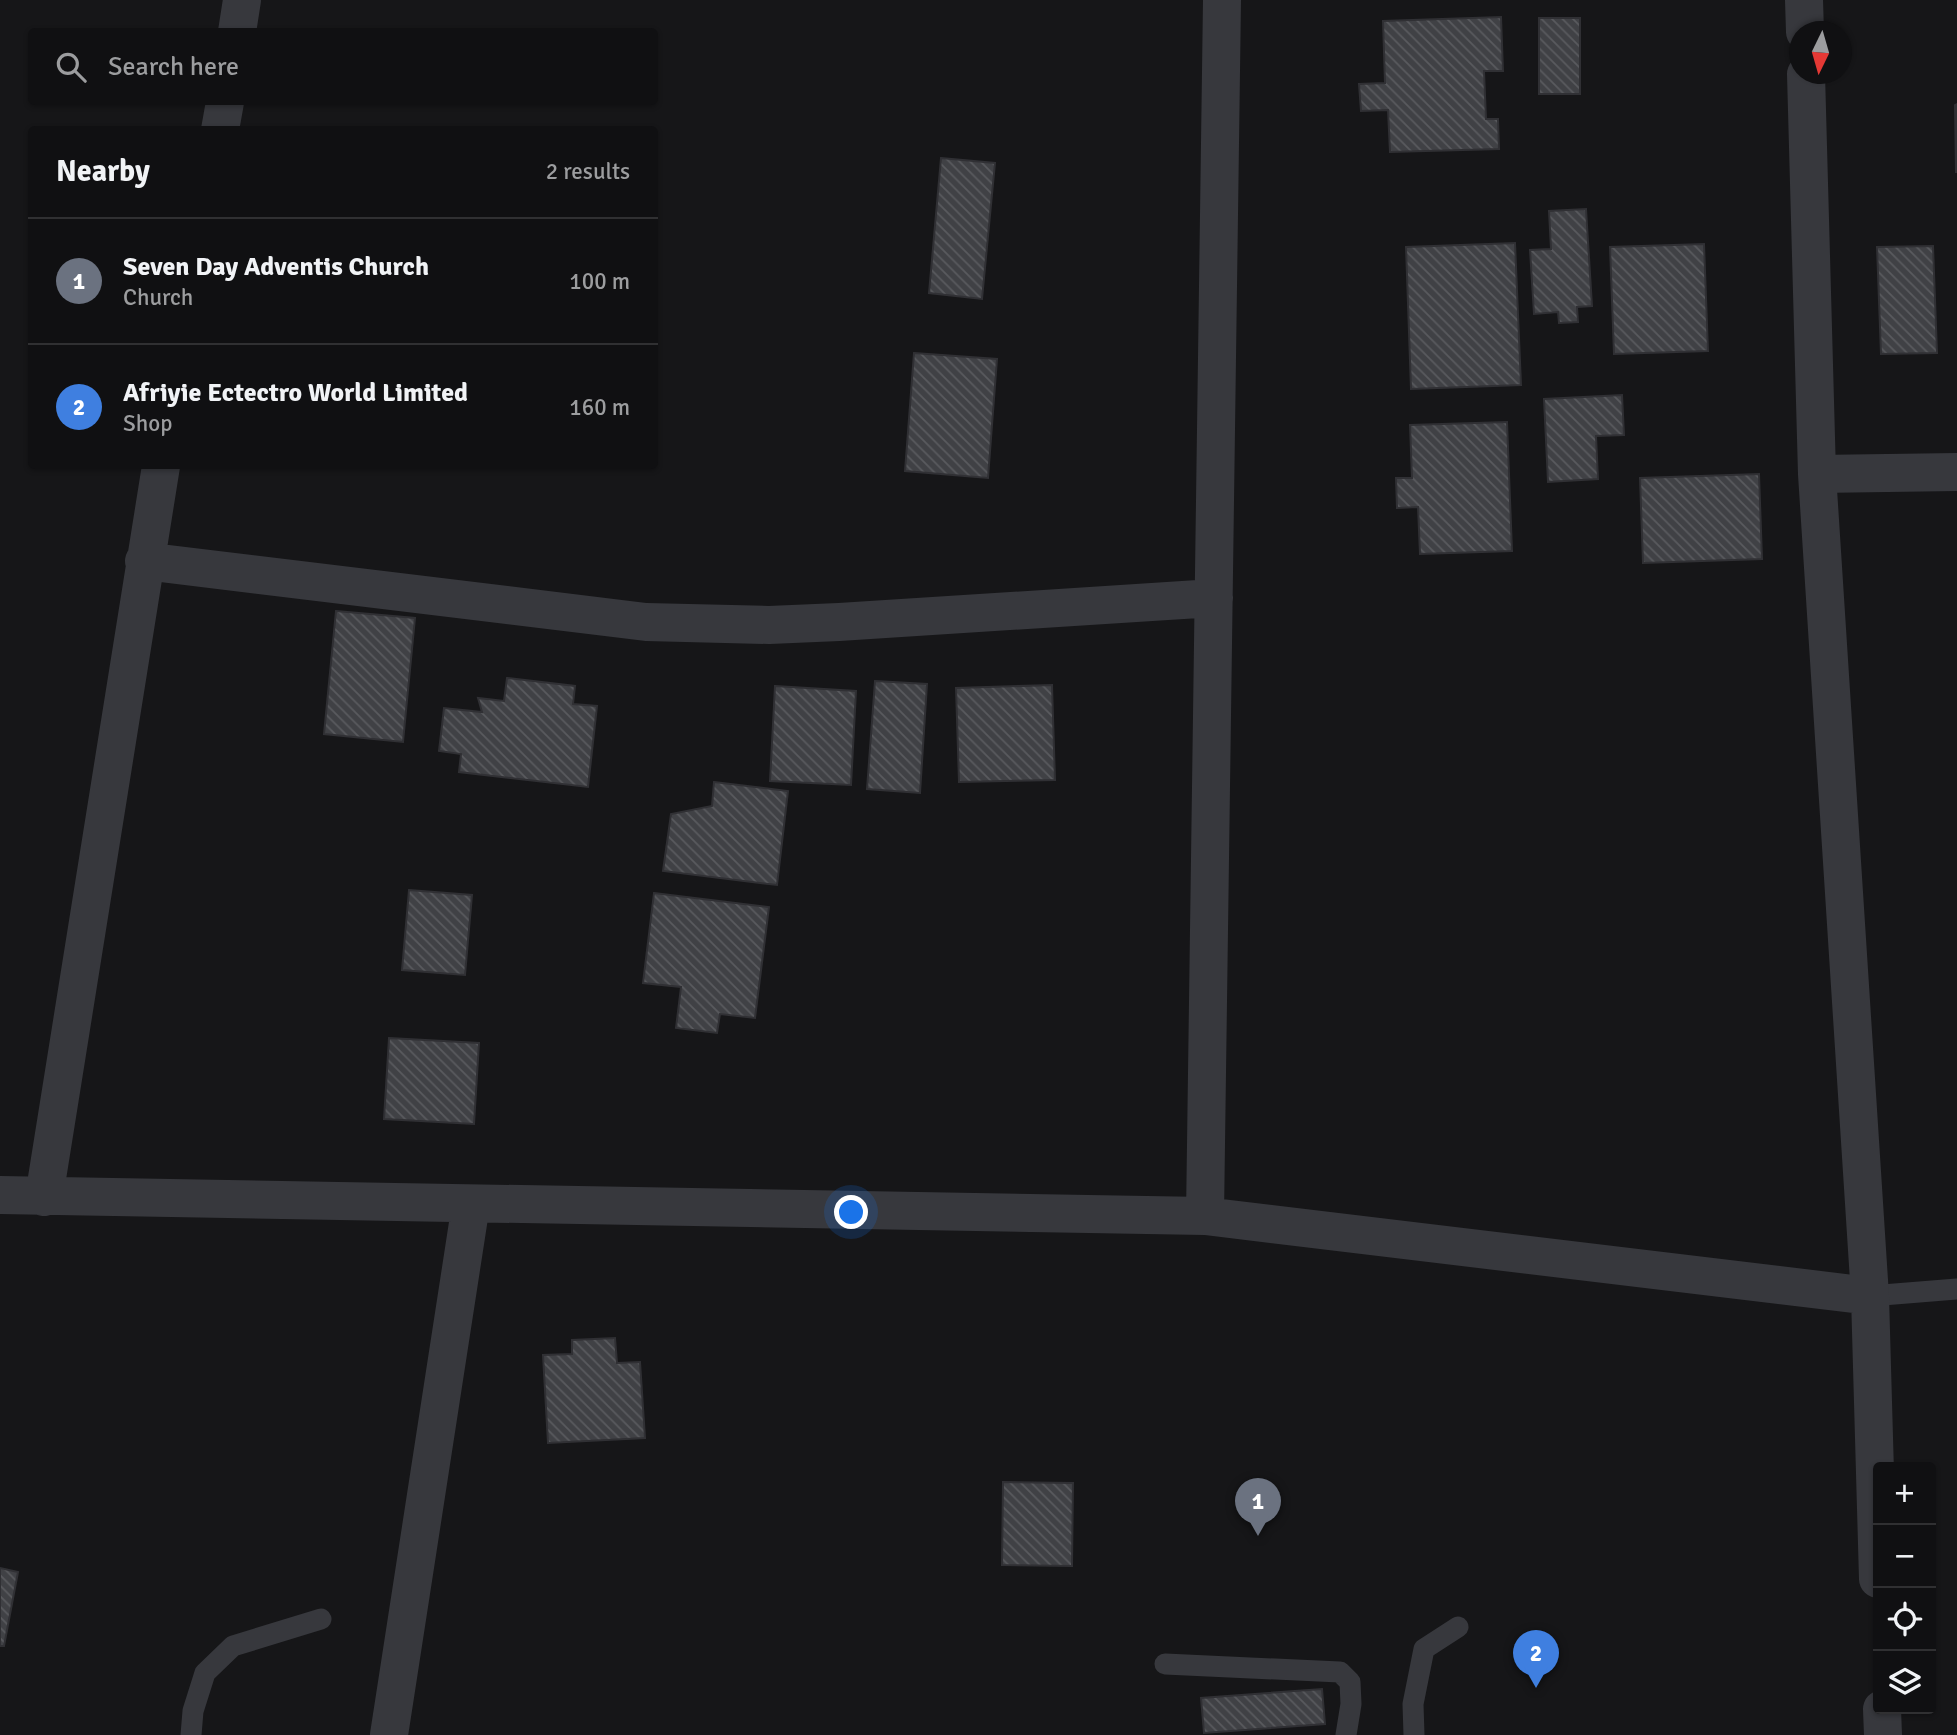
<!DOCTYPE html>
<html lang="en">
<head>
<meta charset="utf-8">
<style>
  body { margin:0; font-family:Signika,sans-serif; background:#1e1e20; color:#f1f3f6 }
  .controls { position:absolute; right:21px; bottom:21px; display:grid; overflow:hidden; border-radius:7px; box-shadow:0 2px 5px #0004 }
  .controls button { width:63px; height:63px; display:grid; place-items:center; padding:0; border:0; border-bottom:2px solid #303032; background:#101012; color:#f1f3f6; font:35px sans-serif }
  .compass { position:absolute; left:1789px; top:21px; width:63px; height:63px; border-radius:50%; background:#101012; box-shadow:0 2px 5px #0004; rotate:185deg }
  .you { position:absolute; left:852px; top:1213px; width:24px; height:24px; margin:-18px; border:5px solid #fff; border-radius:50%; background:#1a73e8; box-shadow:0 0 0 10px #1a73e833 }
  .badge { display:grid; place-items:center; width:46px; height:46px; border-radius:50%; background:#f2b134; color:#fff; font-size:23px; font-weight:700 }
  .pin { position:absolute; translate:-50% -58px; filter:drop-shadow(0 2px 4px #0008) }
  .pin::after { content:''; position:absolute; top:37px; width:24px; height:21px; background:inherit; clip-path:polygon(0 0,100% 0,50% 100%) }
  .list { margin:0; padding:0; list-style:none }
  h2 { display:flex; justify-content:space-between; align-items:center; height:91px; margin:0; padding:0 28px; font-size:30px }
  h2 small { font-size:23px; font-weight:400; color:#9c9d9f }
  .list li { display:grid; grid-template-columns:46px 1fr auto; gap:21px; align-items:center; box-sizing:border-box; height:126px; padding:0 28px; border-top:2px solid #303032 }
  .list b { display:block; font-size:26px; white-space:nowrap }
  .list p { margin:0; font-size:23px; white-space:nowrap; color:#9c9d9f }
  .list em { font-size:23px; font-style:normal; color:#9c9d9f }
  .icon { flex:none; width:38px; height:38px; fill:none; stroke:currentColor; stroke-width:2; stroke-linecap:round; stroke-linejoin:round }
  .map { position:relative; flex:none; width:1957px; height:1735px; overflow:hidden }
  .search { position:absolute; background:#101012; box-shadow:0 2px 5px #0004; left:28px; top:28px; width:630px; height:77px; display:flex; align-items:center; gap:18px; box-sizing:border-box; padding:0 24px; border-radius:7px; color:#9c9d9f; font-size:26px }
  .panel { position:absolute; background:#101012; box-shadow:0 2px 5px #0004; left:28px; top:126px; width:630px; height:343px; border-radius:7px }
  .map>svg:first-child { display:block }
  .building { fill:url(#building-back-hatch); stroke:#303034; stroke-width:2 }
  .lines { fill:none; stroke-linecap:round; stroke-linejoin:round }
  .lane { stroke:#37383d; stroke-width:21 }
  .street { stroke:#37383d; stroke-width:38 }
</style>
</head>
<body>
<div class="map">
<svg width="1957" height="1735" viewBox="0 0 1957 1735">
  <defs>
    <pattern id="building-back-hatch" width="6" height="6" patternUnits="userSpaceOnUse" patternTransform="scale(1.75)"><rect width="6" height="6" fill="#404145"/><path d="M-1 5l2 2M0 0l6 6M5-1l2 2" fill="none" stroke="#595a5e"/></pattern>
  </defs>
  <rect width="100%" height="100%" fill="#161618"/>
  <!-- building -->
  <path class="building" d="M1501,17L1503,71H1484L1486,119H1498L1499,149L1390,152L1388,110L1361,111L1359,84L1385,83L1383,21Z
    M1539,18H1580V94H1539Z
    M1957,104V172H1956L1955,105Z
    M941,158L995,163L982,299L929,293Z
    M1586,209L1592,306L1577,307L1578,322L1559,323L1558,312L1534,314L1530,250L1551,249L1549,211Z
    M1515,243L1521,385L1411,389L1406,247Z
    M1704,244L1708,351L1614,354L1610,247Z
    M1933,246L1937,353L1881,354L1877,247Z
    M914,353L997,359L988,478L905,471Z
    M1622,395L1624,435L1596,436L1598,479L1548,482L1544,399Z
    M1507,422L1512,551L1420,554L1418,507L1397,508L1396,478H1412L1410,425Z
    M1759,474L1762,559L1643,563L1640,478Z
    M336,611L415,618L403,742L324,734Z
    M507,678L575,686L573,704L597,706L588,787L459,772L461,754L439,751L444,708L482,712L478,698L504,701Z
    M875,681L927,684L920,793L867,789Z
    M1052,685L1055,780L959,782L956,688Z
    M775,686L856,691L851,785L770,781Z
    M714,782L788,791L777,885L663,871L671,814L712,806Z
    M409,890L472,895L465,975L402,970Z
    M654,893L769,907L755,1018L720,1014L717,1033L676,1028L681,987L643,983Z
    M389,1038L479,1043L474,1124L384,1119Z
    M615,1338L617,1363L640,1362L645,1438L548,1443L543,1355L572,1354V1340Z
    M1003,1482L1073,1483L1072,1566L1002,1565Z
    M0,1568L18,1572L4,1646H0Z
    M1322,1689L1325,1724L1204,1733L1201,1698Z"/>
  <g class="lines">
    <!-- lane -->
    <path class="lane" d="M1870,1296L1957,1289
      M1165,1664L1340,1672L1350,1682L1351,1704L1346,1735
      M191,1735L193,1711L205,1673L233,1646L321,1619
      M1414,1735L1413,1704L1424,1649L1458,1627"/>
    <!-- street -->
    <path class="street" d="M1804,0L1805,32
      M237,32L242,0
      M1806,74L1817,474L1870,1296L1878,1579
      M220,130L225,102
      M1817,474L1957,472
      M144,561L646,622L769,625L839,622L1214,598
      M0,1195L1205,1216L1870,1296
      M44,1197L161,466
      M1205,1216L1222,0
      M1882,1709L1883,1735
      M389,1735L471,1204"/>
  </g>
</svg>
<div class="controls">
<button>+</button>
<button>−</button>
<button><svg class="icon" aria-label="locate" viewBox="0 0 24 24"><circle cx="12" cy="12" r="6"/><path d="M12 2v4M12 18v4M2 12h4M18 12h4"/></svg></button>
<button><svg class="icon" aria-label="layers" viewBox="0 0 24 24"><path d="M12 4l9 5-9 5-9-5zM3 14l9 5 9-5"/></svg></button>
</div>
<svg class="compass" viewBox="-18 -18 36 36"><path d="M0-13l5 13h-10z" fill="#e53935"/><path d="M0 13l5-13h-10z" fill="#9c9d9f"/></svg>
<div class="you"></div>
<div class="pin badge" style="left:1258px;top:1536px;background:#6b7280">1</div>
<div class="pin badge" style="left:1536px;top:1688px;background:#3f7fe0">2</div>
<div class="search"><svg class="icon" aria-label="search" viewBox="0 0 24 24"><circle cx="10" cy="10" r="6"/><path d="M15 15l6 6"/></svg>Search here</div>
<section class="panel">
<h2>Nearby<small>2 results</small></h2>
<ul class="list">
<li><span class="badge" style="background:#6b7280">1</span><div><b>Seven Day Adventis Church</b><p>Church</p></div><em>100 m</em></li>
<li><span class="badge" style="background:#3f7fe0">2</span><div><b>Afriyie Ectectro World Limited</b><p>Shop</p></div><em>160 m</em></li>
</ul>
</section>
</div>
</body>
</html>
